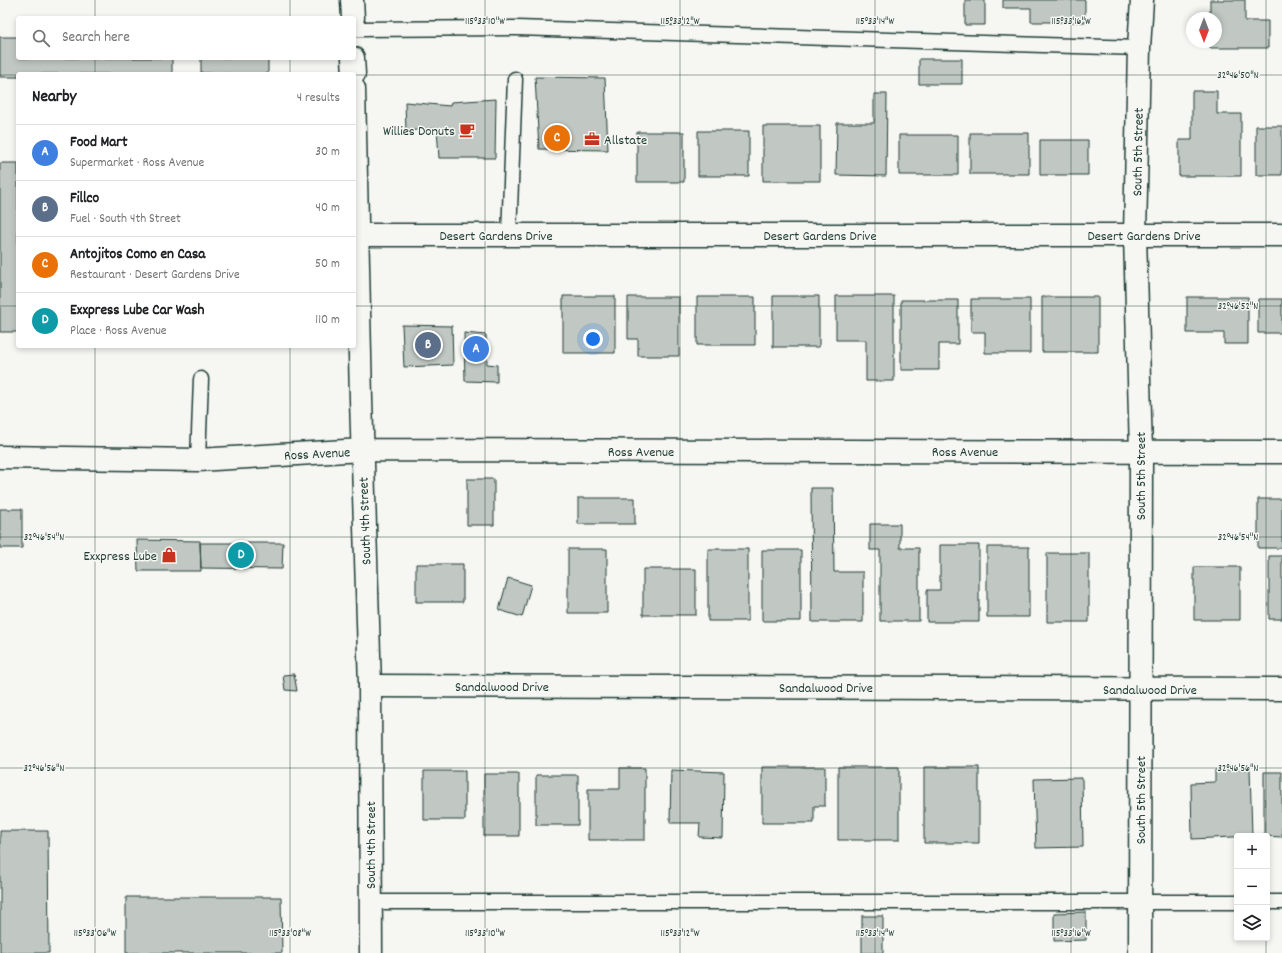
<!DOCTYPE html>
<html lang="en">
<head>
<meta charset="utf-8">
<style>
  body { margin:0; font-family:Dekko,sans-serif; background:#f6f6f6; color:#202124 }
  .controls { position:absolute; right:12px; bottom:12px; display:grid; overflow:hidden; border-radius:4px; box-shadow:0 2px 6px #0003 }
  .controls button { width:36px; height:36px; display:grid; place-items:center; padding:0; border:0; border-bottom:1px solid #e0e0e0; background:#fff; color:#202124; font:20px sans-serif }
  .compass { position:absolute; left:1186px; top:12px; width:36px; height:36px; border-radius:50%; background:#fff; box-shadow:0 2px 6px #0003; rotate:180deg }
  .you { position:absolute; left:593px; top:339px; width:14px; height:14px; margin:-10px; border:3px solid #fff; border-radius:50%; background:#1a73e8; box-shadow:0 0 0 6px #1a73e833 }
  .badge { display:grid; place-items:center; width:26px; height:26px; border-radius:50%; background:#c8321e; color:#fff; font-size:13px; font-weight:700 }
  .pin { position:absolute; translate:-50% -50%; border:2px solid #fff; box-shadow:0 1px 4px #0006 }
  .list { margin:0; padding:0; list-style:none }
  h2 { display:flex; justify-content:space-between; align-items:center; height:52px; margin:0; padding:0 16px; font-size:17px }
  h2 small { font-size:13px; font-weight:400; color:#757577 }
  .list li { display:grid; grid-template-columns:26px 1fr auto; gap:12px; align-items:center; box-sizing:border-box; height:56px; padding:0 16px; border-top:1px solid #e0e0e0 }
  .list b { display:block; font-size:15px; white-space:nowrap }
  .list p { margin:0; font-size:13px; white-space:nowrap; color:#757577 }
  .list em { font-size:13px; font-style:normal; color:#757577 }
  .icon { flex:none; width:22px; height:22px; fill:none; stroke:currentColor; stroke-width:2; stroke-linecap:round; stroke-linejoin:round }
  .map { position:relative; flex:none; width:1282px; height:953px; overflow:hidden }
  .search { position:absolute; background:#fff; box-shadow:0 2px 6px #0003; left:16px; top:16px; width:340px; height:44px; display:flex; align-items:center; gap:10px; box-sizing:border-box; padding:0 14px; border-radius:4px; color:#757577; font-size:15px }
  .panel { position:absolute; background:#fff; box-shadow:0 2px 6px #0003; left:16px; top:72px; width:340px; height:276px; border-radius:4px }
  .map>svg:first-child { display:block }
  .building { fill:#c1c8c3; stroke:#1f3d34 }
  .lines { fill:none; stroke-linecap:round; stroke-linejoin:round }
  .lane-casing { stroke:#1f3d34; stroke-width:17 }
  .street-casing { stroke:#1f3d34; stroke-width:25 }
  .secondary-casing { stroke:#1f3d34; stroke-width:25 }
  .lane { stroke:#f6f6f2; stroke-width:14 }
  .street { stroke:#f6f6f2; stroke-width:22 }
  .secondary { stroke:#f6f6f2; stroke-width:22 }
  .ticks { fill:none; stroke:#1f3d34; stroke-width:1; stroke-opacity:0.45 }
  .labels { text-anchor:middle; stroke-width:3; stroke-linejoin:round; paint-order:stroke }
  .poi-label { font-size:14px; fill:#1f3d34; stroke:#f6f6f2; text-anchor:end }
  .street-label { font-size:14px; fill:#1f3d34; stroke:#f6f6f2 }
  .ticks-label { font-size:10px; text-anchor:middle; fill:#1f3d34; stroke:#f6f6f2; stroke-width:3; stroke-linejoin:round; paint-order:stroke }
</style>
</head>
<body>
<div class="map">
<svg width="1282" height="953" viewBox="0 0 1282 953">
  <rect width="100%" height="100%" fill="#f6f6f2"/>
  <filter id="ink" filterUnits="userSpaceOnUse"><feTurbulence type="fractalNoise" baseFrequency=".025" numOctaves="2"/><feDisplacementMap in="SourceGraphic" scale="8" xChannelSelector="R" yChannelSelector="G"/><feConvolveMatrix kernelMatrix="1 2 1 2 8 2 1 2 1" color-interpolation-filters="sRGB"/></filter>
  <g filter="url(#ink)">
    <!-- building -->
    <path class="building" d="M965,0H985V25H965Z
      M1003,0H1085V22H1031V8H1003Z
      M1210,0H1245V21H1268V48H1210V42H1216V18H1210Z
      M0,37H18V58H172V74H18V77H0Z
      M201,58H268V74L201,73Z
      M919,59H962V84H919Z
      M535,77L605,78L608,150L539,149Z
      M1192,91H1217V114H1241V176H1179V140H1192Z
      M874,94H887L886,176L836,175L837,123H874Z
      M496,99L495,158H439L437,128L406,131L405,102L450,106L451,102Z
      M763,126H820V181H763Z
      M1256,126H1282V175H1256Z
      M698,131H749V176H698Z
      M637,132H684V182H637Z
      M970,133H1029V174H970Z
      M899,135H958V175H899Z
      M1040,140H1088V175H1040Z
      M0,163H18V332H0Z
      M563,296H615V353H563Z
      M773,296H819V347H773Z
      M836,296H894V381H866V340H836Z
      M628,297H679V356H638V339H628Z
      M697,297H755V345H697Z
      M1042,297H1098V352H1042Z
      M1187,297H1248V344H1224V333H1187Z
      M971,299H1030V353H985V332H971Z
      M1258,299H1282V333H1258Z
      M901,300H958V344H939V370H901Z
      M402,325L452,326L453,365L404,367Z
      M464,333L486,335L487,364L497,365V382L465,381Z
      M467,479H494V525H467Z
      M811,488H833L834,572H863V622H812Z
      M578,498H635V524H578Z
      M1258,499H1282V548H1258Z
      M0,509H22V548H0Z
      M870,524H900V548H919V621H880V550H870Z
      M137,540L200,541L201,571H138Z
      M200,543H283L282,569L201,568Z
      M940,545H979V622H927V590H940Z
      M987,547H1029V617H987Z
      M568,549H607V613H568Z
      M708,549H748V621H708Z
      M762,550H801V621H762Z
      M1047,553H1089V622H1047Z
      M1269,556H1282V619H1269Z
      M416,564H463V602H416Z
      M1194,567H1240V620H1194Z
      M643,569H696V615H643Z
      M508,578L531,585L522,617L499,610Z
      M294,674L297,691L285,690L283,675Z
      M762,767H825V806H814V823H762Z
      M838,767H899V840H838Z
      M924,767H979V843H924Z
      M620,768H645V840H588V789H620Z
      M1250,769L1252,836L1192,839L1191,783L1215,782V770Z
      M671,770L724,772L723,838L699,837L700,823H670Z
      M424,771H465V820H424Z
      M1264,772H1282V837L1264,836Z
      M484,774H519V836H484Z
      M536,775H578V825H536Z
      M1082,778L1083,847L1036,848L1034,779Z
      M0,831H48L49,953H0Z
      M126,897H281L282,953H126Z
      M1086,912V940L1054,941V913Z
      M862,916H883V953H862Z"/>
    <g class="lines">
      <!-- lane casing -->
      <g class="lane-casing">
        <path id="lane" d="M354,29L517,28L1139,48
          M509,235L515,79
          M198,460L201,379
          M370,902H1237
          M1267,902H1282"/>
      </g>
      <!-- street casing -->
      <g class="street-casing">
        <path id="street" d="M357,235H1282
          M370,686L1282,689
          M1140,953L1141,452L1135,235L1139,48L1142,0"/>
      </g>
      <!-- secondary casing -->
      <g class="secondary-casing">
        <path id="secondary" d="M352,0L353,18
          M353,58L354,74
          M354,89L361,399L370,686L371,953
          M0,457L198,460L362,450L1282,452"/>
      </g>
      <!-- lane -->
      <use href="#lane" class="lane"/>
      <!-- street -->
      <use href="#street" class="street"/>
      <!-- secondary -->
      <use href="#secondary" class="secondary"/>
    </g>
  </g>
  <!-- ticks -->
  <path class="ticks" d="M95,0V18M290,0V18M485,0V953M680,0V953M875,0V953M1071,0V953M1266,0V836M95,58V74M290,58V74M0,75H18M354,75H1282M0,306H18M354,306H1282M95,346V953M290,346V953M0,537H1282M0,768H1282M1266,938V953"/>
  <!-- icons -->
  <defs>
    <g id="cafe-bare" transform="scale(1.2)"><path d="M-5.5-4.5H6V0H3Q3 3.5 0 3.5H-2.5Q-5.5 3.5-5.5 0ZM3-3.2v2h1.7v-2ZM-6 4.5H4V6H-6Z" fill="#c8321e" stroke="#f6f6f2" stroke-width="2.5" paint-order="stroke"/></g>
    <g id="office-bare" transform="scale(1.2)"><path d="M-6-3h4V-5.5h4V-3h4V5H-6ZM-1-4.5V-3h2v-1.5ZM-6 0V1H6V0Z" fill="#c8321e" stroke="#f6f6f2" stroke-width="2.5" paint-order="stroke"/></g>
    <g id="shop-bare" transform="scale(1.2)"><path d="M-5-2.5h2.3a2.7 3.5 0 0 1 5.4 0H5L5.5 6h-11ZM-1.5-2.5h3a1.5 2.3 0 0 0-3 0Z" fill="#c8321e" stroke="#f6f6f2" stroke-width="2.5" paint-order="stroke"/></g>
  </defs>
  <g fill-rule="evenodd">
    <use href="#cafe-bare" x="467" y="130"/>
    <use href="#office-bare" x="592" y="139"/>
    <use href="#shop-bare" x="169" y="555"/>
  </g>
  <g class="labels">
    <!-- poi labels -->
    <g class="poi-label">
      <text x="455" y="135">Willies Donuts</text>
      <text x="604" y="144" text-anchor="start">Allstate</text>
      <text x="157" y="560">Exxpress Lube</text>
    </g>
    <!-- street labels -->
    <g class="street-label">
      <text transform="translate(1137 152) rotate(-89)" y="5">South 5th Street</text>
      <text x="496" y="240">Desert Gardens Drive</text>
      <text x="820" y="240">Desert Gardens Drive</text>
      <text x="1144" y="240">Desert Gardens Drive</text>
      <text x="641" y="456">Ross Avenue</text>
      <text x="965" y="456">Ross Avenue</text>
      <text transform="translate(317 453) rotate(-3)" y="5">Ross Avenue</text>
      <text transform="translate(1140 476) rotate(-90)" y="5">South 5th Street</text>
      <text transform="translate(364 521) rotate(-92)" y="5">South 4th Street</text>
      <text x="502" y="691">Sandalwood Drive</text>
      <text x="826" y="692">Sandalwood Drive</text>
      <text x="1150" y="694">Sandalwood Drive</text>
      <text transform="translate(1140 800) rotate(-90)" y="5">South 5th Street</text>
      <text transform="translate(370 845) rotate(-90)" y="5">South 4th Street</text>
    </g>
  </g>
  <g class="ticks-label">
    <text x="485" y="24">115°33'10"W</text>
    <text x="680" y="24">115°33'12"W</text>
    <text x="875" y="24">115°33'14"W</text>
    <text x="1071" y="24">115°33'16"W</text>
    <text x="1238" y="78">32°46'50"N</text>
    <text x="1238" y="309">32°46'52"N</text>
    <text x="1238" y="540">32°46'54"N</text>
    <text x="44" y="540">32°46'54"N</text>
    <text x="1238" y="771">32°46'56"N</text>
    <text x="44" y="771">32°46'56"N</text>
    <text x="95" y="936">115°33'06"W</text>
    <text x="290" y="936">115°33'08"W</text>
    <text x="485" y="936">115°33'10"W</text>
    <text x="680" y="936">115°33'12"W</text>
    <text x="875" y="936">115°33'14"W</text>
    <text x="1071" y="936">115°33'16"W</text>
  </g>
</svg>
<div class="controls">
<button>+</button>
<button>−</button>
<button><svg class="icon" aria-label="layers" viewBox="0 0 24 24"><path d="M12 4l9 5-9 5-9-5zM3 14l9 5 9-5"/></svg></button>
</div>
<svg class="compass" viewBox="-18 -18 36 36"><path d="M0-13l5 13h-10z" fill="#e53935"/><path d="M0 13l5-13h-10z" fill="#757577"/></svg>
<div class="you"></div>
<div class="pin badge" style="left:476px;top:349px;background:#3f7fe0">A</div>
<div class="pin badge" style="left:428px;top:345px;background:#5c6f8a">B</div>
<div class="pin badge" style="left:557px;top:138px;background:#e8710a">C</div>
<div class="pin badge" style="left:241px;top:555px;background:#0f9aa8">D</div>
<div class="search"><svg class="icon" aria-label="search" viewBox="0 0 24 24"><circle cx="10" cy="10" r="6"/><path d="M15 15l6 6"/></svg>Search here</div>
<section class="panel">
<h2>Nearby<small>4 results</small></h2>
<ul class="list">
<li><span class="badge" style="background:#3f7fe0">A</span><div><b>Food Mart</b><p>Supermarket · Ross Avenue</p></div><em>30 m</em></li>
<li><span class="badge" style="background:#5c6f8a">B</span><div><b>Fillco</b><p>Fuel · South 4th Street</p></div><em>40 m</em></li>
<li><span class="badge" style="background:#e8710a">C</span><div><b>Antojitos Como en Casa</b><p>Restaurant · Desert Gardens Drive</p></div><em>50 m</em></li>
<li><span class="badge" style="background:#0f9aa8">D</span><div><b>Exxpress Lube Car Wash</b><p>Place · Ross Avenue</p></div><em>110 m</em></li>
</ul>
</section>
</div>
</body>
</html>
